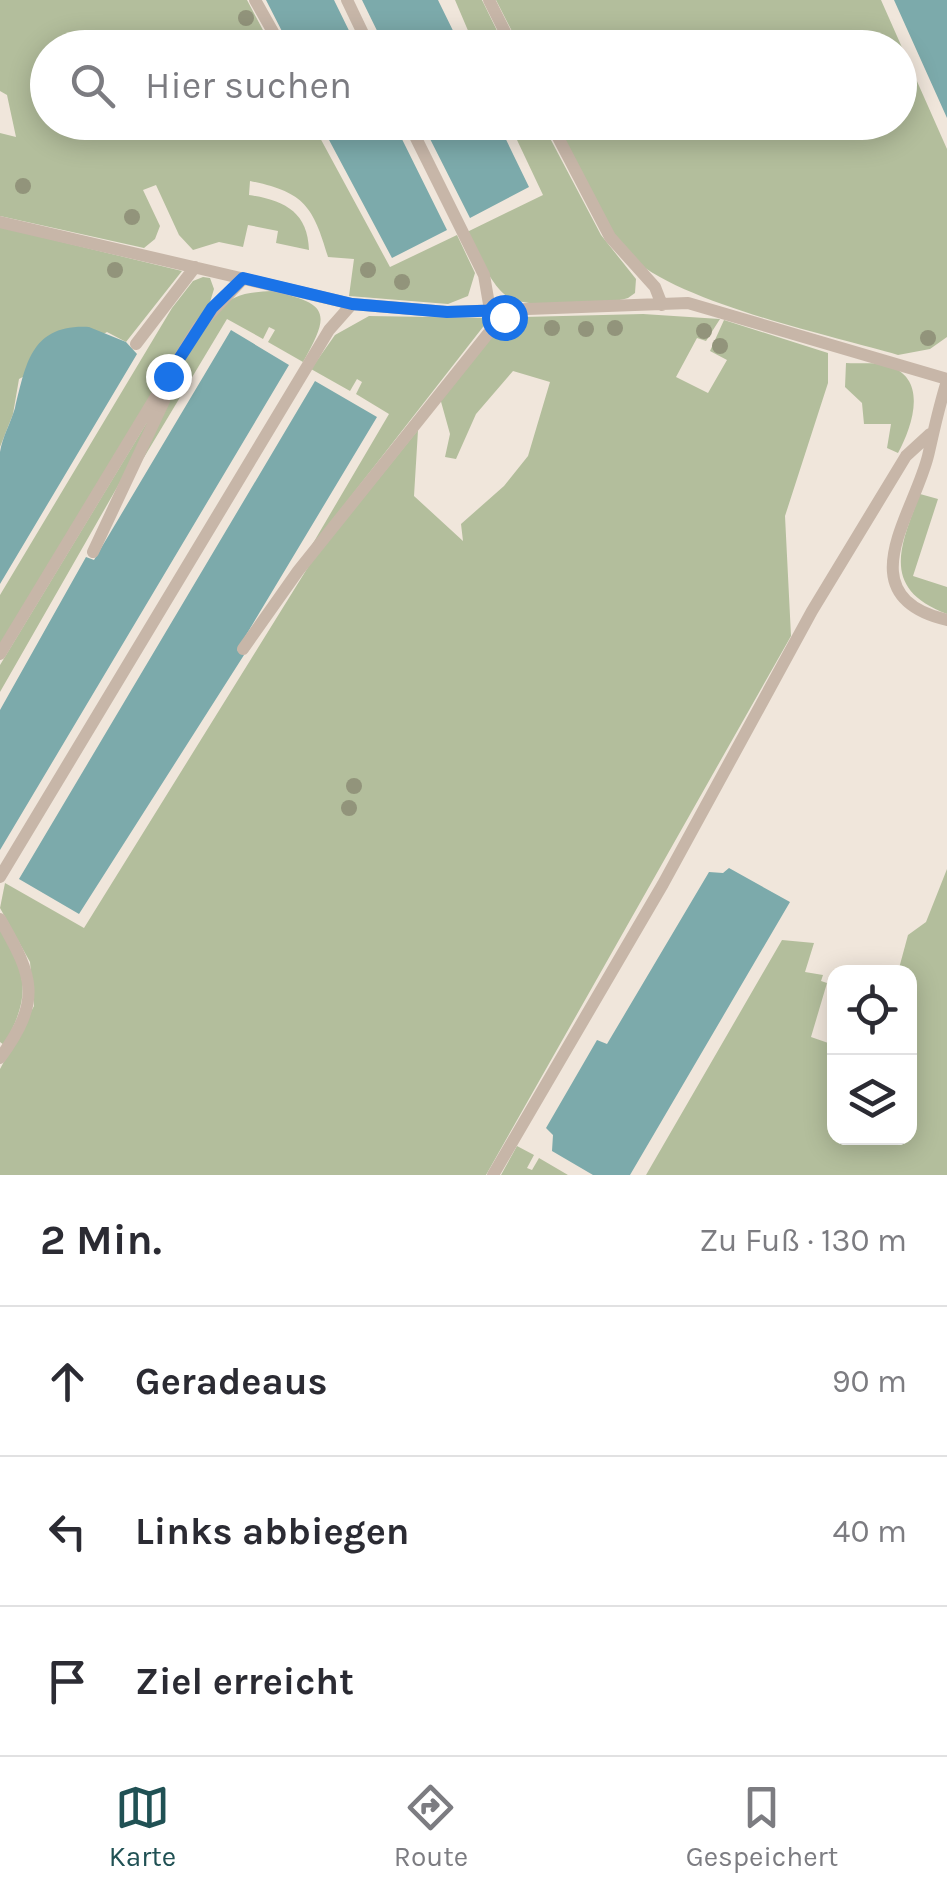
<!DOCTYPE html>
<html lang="de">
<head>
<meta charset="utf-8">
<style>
  body { margin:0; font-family:Karla,sans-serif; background:#f7f7f7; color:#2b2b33 }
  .controls { position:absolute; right:30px; bottom:30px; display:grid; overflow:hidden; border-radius:20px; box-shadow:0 5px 25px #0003 }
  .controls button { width:90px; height:90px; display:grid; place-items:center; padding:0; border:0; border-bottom:2px solid #e1e1e2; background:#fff; color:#2b2b33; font:50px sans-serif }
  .stop { position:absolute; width:30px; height:30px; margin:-22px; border:8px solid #1a73e8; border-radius:50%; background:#fff }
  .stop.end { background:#1a73e8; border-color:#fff; box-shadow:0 2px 10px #0008 }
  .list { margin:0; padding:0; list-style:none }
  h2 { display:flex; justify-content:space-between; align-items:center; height:130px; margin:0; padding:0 40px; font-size:42px }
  h2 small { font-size:32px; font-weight:400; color:#7c7c81 }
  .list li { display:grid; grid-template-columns:65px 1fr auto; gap:30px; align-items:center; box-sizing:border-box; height:150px; padding:0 40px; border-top:2px solid #e1e1e2 }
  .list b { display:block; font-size:38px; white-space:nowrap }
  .list em { font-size:32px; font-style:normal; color:#7c7c81 }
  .icon { flex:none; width:55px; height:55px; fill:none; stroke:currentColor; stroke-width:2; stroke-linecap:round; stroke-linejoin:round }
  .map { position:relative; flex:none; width:947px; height:1175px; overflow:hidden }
  .search { position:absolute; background:#fff; box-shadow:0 5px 25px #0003; left:30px; right:30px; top:30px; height:110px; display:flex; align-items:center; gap:25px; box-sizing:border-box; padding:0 35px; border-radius:55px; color:#7c7c81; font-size:38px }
  .sheet { height:580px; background:#fff }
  nav { display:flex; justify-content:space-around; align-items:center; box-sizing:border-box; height:140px; border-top:2px solid #e1e1e2; background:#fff; font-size:28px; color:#7c7c81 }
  nav a { display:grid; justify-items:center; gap:5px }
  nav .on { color:#205154 }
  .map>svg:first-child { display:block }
  .green { fill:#b3be9c }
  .water { fill:#7caaab }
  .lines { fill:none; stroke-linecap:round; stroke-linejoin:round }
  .lane { stroke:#c7b6a8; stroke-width:12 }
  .tree { fill:#92947b }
  .route { stroke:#1a73e8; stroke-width:12 }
</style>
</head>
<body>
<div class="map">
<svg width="947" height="1175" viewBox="0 0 947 1175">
  <rect width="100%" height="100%" fill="#f0e6db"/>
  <!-- green -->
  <path class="green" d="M0,0H247L272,47L48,48V122L312,123L390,267L457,235L475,273L468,296L448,304L349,296L354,259L328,257C313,206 304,192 250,181L249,195C284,200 308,212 309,250L276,243L278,231L248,225L243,247L219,242L193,250L179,235L156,185L143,190L160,226L155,239L144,248L0,216V133L16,137L7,95L0,91Z
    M455,0H482L505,47H475Z
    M496,0H881L947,149V337L930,349L898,355C830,335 672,302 626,252C595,216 577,164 557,123L900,122V48L520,47Z
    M509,123H542L601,235L636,279L635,293L628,298C605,305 531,309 510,298C490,287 478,251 467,232L543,195Z
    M0,227L182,271L126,342L107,332L19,379L13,414L0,447Z
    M203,277L210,278L214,289L210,302L0,647V595L172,308L193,281Z
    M272,291C329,304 331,312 303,362L268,342L275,330L269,327L263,339L227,319L143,459C162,416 192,319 234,298C246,292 259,292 272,291Z
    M643,314L720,319L706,341L697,338L676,377L708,393L727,360L710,351L724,320L828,353V383L785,516L791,636L486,1175H0V1069L34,1006L30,962L0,908L5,883L84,928L310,564L418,430L414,496L463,541L461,524L504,486L528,456L550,382L513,371L476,414L456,459L445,457L450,434L440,398C462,371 489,328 523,317Z
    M369,316L490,318L309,550L389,414L356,394L362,382L357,379L350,391L311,369L335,335Z
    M846,363C858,364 874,362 886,365C930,377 912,427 898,453L887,448L891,424H864L862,403L845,387Z
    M152,414L127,470L0,692V665Z
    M920,494L938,499L913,576L947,587V614C880,589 900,546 920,494Z
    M947,869V1175H646L782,940L814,943L805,972L823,975L821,981L827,983L811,1037L834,1045V1138H910V972H898L908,935L926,922Z
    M0,930C29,975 30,998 4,1045L0,1042Z
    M517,1146L534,1155L527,1168L532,1170L539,1158L568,1175H501Z"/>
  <!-- water -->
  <path class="water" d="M266,0H334L357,47H290Z
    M362,0H438L461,47H385Z
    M894,0H947V118Z
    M320,123H394L447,230L392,258Z
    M422,123H498L529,187L470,218Z
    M89,327L126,342L137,354L0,584C0,541 0,495 0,452C2,438 11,422 15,408C26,364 31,324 89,327Z
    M231,330L289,365L0,850V710L86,557L94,560Z
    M315,381L377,417L237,650L244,655L79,914L19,879Z
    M729,868L790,902L630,1175H593L552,1151L553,1135L546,1128L597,1040L607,1044L709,872L723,873Z"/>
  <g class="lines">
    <!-- lane -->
    <path class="lane" d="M255,0L282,48
      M347,0L370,48
      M489,0L513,48
      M408,122L484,275L490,310
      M550,122L610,237L655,287L662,305
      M0,222L352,304L447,312L688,303L947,379
      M136,344L195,267
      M947,381C939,406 934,430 928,456C913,516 847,596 947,620
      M93,552L164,401L167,384
      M243,649L298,571L507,310
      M0,654L198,327L243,279
      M0,877L329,330L352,304
      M0,919C34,978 42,1000 0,1058
      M493,1175L663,884L812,611L906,456L930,434"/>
  </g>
  <!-- trees -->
  <g class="tree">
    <circle cx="246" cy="18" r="8"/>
    <circle cx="23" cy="186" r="8"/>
    <circle cx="132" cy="217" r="8"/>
    <circle cx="115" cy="270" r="8"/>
    <circle cx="368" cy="270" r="8"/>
    <circle cx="402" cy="282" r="8"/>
    <circle cx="552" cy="328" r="8"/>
    <circle cx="615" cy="328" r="8"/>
    <circle cx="586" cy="329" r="8"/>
    <circle cx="704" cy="331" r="8"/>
    <circle cx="928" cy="338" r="8"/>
    <circle cx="720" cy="346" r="8"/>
    <circle cx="354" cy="786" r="8"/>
    <circle cx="349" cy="808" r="8"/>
  </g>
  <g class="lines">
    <!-- route -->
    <path class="route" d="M168,376L212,308L243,278L352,304L447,312L507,310L504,317"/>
  </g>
</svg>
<div class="controls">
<button><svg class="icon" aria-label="locate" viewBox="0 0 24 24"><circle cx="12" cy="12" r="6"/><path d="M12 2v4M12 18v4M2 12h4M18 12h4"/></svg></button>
<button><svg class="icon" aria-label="layers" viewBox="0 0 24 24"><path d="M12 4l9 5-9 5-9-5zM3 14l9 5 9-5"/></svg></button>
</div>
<div class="stop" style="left:504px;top:317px"></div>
<div class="stop end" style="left:168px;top:376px"></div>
<div class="search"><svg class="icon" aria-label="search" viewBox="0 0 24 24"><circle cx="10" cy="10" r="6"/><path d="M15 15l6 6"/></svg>Hier suchen</div>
</div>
<section class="sheet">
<h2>2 Min.<small>Zu Fuß · 130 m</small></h2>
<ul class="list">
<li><svg class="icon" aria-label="ahead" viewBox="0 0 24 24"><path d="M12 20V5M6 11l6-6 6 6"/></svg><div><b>Geradeaus</b></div><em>90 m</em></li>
<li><svg class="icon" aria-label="left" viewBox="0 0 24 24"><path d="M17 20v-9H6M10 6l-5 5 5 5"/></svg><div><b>Links abbiegen</b></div><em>40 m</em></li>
<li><svg class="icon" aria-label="arrive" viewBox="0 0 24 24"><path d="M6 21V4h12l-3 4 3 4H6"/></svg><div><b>Ziel erreicht</b></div></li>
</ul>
</section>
<nav>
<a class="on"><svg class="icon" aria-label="map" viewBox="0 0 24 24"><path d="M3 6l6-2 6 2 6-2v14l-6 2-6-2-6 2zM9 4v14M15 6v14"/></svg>Karte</a>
<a><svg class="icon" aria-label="directions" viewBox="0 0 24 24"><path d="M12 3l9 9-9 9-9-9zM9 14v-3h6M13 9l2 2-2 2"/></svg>Route</a>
<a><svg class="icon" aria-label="saved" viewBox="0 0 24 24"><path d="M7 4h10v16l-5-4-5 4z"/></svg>Gespeichert</a>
</nav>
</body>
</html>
